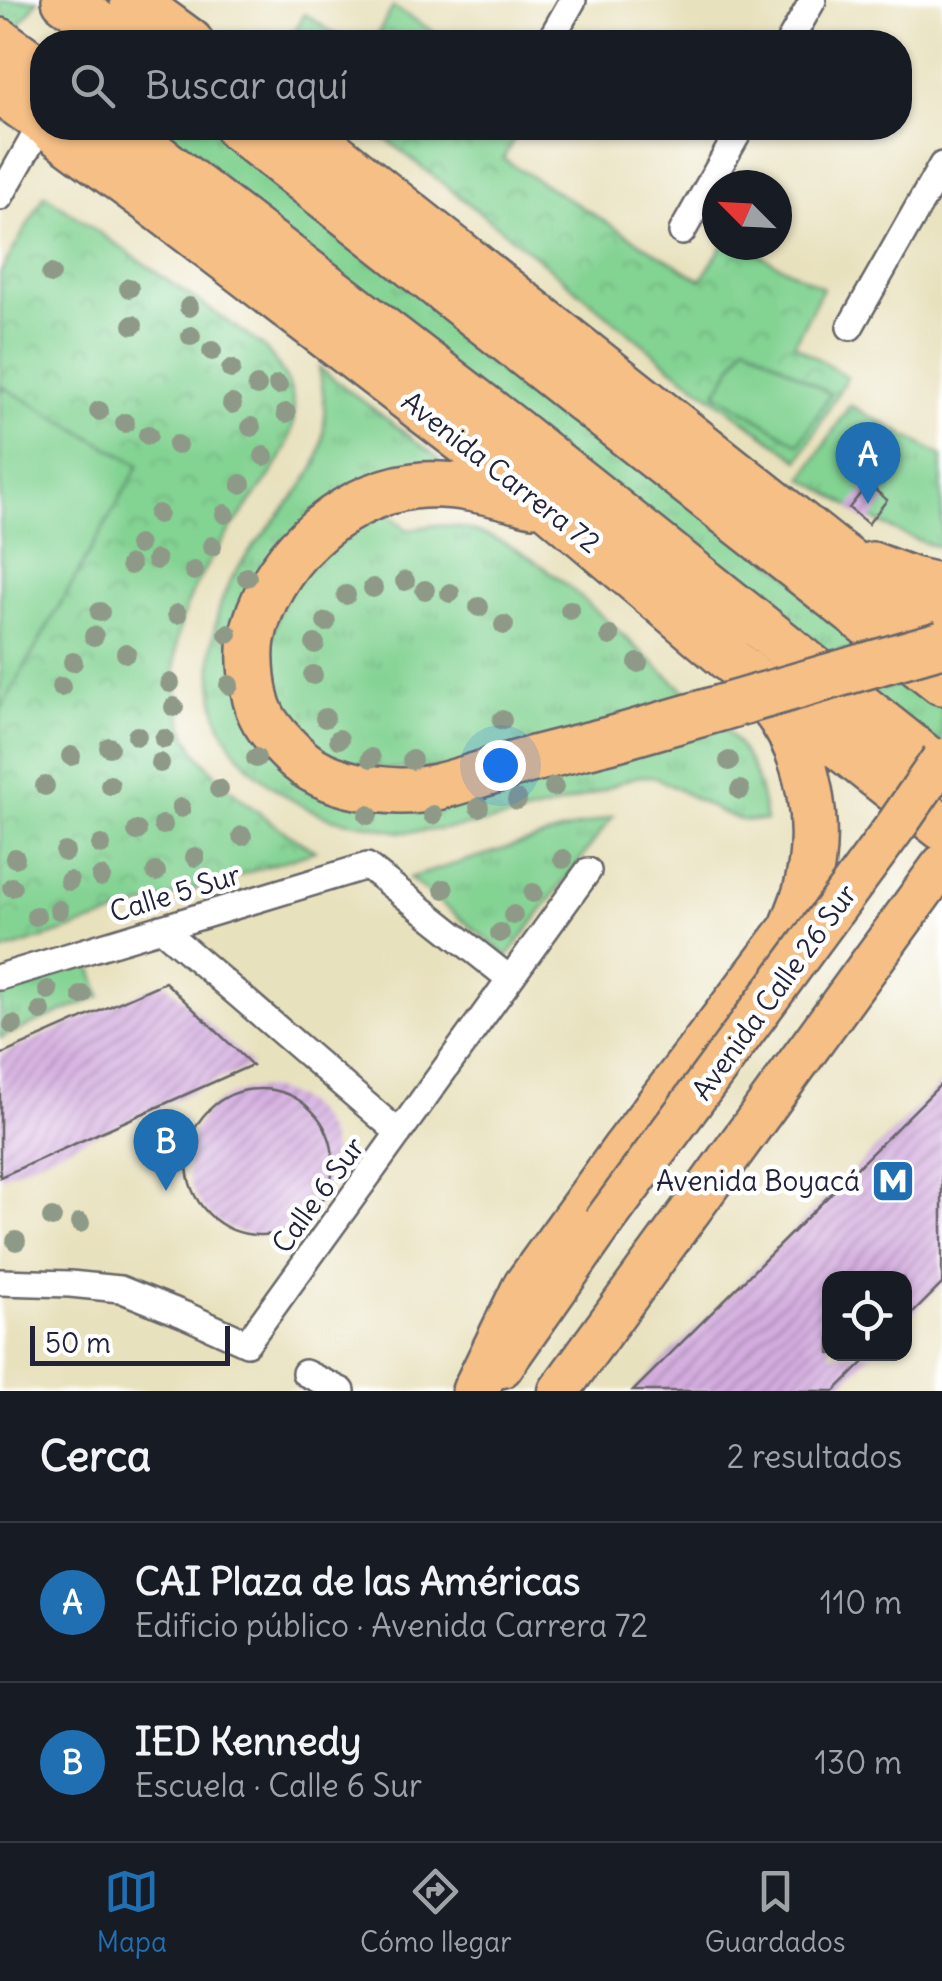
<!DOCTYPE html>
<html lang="es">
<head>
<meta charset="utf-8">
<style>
  body { margin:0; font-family:Delius,sans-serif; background:#242831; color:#f1f3f6 }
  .controls { position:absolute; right:30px; bottom:30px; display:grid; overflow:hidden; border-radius:20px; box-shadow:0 2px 8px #0004 }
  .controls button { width:90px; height:90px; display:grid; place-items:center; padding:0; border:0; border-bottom:2px solid #363941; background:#171b24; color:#f1f3f6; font:50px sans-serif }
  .compass { position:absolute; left:702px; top:170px; width:90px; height:90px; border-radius:50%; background:#171b24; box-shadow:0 2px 8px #0004; rotate:294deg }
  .scale { position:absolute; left:30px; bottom:25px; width:200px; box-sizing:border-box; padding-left:10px; border:5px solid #22223b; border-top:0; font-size:28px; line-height:35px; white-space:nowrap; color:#22223b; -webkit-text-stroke:8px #fff; paint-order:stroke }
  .you { position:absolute; left:500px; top:765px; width:35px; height:35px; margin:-25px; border:8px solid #fff; border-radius:50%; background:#1a73e8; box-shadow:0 0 0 15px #1a73e833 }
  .badge { display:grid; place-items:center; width:65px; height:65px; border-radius:50%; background:#1f6fb2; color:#fff; font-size:32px; font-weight:700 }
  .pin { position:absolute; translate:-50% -82px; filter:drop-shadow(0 2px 5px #0008) }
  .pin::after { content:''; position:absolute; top:52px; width:35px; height:30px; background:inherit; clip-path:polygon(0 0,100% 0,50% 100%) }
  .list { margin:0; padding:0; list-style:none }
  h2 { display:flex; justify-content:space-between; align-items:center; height:130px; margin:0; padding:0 40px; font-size:42px }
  h2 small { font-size:32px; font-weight:400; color:#9ea1a6 }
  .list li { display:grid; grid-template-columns:65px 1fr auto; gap:30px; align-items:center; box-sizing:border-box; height:160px; padding:0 40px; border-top:2px solid #363941 }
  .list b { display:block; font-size:38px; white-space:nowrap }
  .list p { margin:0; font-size:32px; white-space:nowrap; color:#9ea1a6 }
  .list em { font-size:32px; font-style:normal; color:#9ea1a6 }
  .icon { flex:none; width:55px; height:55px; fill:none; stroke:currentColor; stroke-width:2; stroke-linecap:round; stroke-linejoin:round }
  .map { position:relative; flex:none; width:942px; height:1391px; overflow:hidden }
  .search { position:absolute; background:#171b24; box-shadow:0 2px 8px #0004; left:30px; right:30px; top:30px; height:110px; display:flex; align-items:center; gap:25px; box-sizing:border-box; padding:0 35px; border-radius:40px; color:#9ea1a6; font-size:38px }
  .sheet { height:450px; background:#171b24 }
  nav { display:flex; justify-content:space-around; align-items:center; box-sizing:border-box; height:140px; border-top:2px solid #363941; background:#171b24; font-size:28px; color:#9ea1a6 }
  nav a { display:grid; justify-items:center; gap:5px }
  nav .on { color:#1f6fb2 }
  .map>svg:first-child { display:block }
  .grass { fill:url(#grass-tufts); stroke:#527a67; stroke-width:2.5 }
  .park { fill:url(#park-crowns); stroke:#527a67; stroke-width:2.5 }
  .pitch { fill:#83d393; stroke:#527a67; stroke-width:2.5 }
  .building { fill:url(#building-hatch) }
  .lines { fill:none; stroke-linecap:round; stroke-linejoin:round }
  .street-casing { stroke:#676568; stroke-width:30 }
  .primary-casing { stroke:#676568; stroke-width:45 }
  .highway-casing { stroke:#676568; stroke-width:50 }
  .street { stroke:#fff; stroke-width:25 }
  .primary { stroke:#f5bf86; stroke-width:40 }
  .highway { stroke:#f5bf86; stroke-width:45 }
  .primary-bridge-casing { stroke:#676568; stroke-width:45; stroke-linecap:butt }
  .highway-bridge-casing { stroke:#676568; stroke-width:50; stroke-linecap:butt }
  .primary-bridge { stroke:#f5bf86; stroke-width:40 }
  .highway-bridge { stroke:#f5bf86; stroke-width:45 }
  .tree { fill:#8e9a87 }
  .labels { text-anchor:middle; stroke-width:9; stroke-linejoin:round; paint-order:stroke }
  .street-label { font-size:28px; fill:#22223b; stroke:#fff }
  .poi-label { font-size:28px; fill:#22223b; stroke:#fff; text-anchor:end }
</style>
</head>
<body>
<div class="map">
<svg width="942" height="1391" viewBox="0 0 942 1391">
  <defs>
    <pattern id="grass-tufts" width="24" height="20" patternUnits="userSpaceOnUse" patternTransform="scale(2.5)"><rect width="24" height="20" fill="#83d393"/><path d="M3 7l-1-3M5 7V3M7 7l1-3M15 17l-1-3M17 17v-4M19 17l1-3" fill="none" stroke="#71b580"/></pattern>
    <pattern id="park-crowns" width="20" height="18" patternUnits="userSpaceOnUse" patternTransform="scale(2.5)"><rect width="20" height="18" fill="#83d393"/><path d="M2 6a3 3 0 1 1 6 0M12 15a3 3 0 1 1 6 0" fill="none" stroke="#71b580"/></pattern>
    <pattern id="building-hatch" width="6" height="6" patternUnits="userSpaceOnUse" patternTransform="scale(2.5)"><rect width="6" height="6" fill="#d4acdf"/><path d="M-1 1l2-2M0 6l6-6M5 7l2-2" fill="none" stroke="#ac8cb6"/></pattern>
  </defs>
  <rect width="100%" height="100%" fill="#fff"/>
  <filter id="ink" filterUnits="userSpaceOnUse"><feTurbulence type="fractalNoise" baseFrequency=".01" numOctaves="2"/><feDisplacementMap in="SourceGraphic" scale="20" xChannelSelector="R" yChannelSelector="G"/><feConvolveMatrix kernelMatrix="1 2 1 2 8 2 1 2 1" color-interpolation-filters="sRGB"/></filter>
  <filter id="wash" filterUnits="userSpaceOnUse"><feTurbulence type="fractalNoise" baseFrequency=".0048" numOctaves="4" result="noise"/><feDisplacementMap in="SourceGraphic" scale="40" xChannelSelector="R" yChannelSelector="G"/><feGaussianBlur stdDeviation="2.25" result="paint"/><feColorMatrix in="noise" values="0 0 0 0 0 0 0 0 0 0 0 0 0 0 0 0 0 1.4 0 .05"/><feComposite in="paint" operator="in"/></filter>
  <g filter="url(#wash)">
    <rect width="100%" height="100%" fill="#e8e1bd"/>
    <!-- grass -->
    <path class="grass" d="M0,0H38L13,34L0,25Z
      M141,128H213L643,460L942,696V754Z
      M319,368L441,460L384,472L239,617L319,790L720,723C751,756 759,776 766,821L740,820L718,811L655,777C635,773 623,782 605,789C591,795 576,799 562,804C511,819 459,830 405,832C393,832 380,828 368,825C356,823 343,821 331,818C289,804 241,769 222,728C212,705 211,678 212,653C217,580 243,562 285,508C297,494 312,476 318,458C328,429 325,397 319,368Z
      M850,405L942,456V548C893,535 847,504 803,478Z
      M379,505L407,530C417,529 427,525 437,525C508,527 566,584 615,628C642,653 669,677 696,701L448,769H342L288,731L266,655L288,584Z
      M613,816L508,956L409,878Z
      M89,960L101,996L0,1038V990Z"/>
    <!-- park -->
    <path class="park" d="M393,7L451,42H373Z
      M305,14L347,42H288Z
      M372,128H507L517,134L503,159L701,280L723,245H741L823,288L794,344L847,377L799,460L675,370L529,251Z
      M45,195L264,347C278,365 293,383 294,408C296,448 263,485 241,515C198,574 162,629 179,704C181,714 182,726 186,734C208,780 273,825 315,851L0,952V273Z"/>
    <!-- pitch -->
    <path class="pitch" d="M746,343L830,394L799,444L716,393Z
      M3,387L139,465L2,707L0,706V392Z"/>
    <g id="blocks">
      <!-- building -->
      <path class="building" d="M868,484L887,500L868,524L849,508Z
        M165,982L252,1065L0,1177V1055Z
        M942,1083V1284L904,1322V1278H830V1354H872L835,1391H633Z
        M187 1162a73 73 0 1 1 146 0a73 73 0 1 1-146 0Z"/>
    </g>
  </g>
  <g filter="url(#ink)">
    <use href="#blocks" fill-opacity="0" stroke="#676568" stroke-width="2.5"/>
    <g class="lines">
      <!-- street casing -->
      <g class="street-casing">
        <path id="street" d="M549,42L573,0
          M789,42L813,0
          M0,197L42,123
          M682,232L741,128
          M850,327L942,165
          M161,928L399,1133
          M0,977L367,866L510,979
          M0,1282L70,1284L120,1289L185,1315L247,1343L588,871
          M305,1373L342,1391"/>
      </g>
      <!-- primary casing -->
      <g class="primary-casing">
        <path id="primary" d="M502,1367L603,1223
          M559,1391L942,865"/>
      </g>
      <!-- highway casing -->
      <g class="highway-casing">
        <path id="highway" d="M65,0L124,42
          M133,0L190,42
          M0,41L42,71
          M0,91L42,121
          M51,128L153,203L551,508L735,664L942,827
          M120,128L515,431L942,771
          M238,128L942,682
          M301,128L836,552L942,632
          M533,503C494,493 454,481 413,486C338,496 266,564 252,639C249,658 252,695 261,714C268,730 296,760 312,769C337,784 371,790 399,791C433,792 464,779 495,770C536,757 579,748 620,737
          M872,565L912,580L942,587
          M475,1391L525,1288L626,1148L792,929C797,917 802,904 806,892C822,831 812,752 769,703"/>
      </g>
      <!-- street -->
      <use href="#street" class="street"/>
      <!-- primary -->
      <use href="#primary" class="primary"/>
      <!-- highway -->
      <use href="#highway" class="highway"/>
      <!-- primary-bridge casing -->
      <g class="primary-bridge-casing">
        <path id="primary-bridge" d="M603,1223L898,823L942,759"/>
      </g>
      <!-- highway-bridge casing -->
      <g class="highway-bridge-casing">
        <path id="highway-bridge" d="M620,737L942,644"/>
      </g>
      <!-- primary-bridge -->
      <use href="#primary-bridge" class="primary-bridge"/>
      <!-- highway-bridge -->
      <use href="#highway-bridge" class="highway-bridge"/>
    </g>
    <!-- trees -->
    <g class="tree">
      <circle cx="51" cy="274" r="10"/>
      <circle cx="129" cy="288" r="10"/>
      <circle cx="189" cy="307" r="10"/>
      <circle cx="133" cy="325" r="10"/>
      <circle cx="191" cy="336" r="10"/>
      <circle cx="212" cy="351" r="10"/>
      <circle cx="231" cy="369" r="10"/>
      <circle cx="278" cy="385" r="10"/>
      <circle cx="257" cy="386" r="10"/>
      <circle cx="232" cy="404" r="10"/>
      <circle cx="99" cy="411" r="10"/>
      <circle cx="286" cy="413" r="10"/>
      <circle cx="125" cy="423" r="10"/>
      <circle cx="251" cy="427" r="10"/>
      <circle cx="148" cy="435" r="10"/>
      <circle cx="177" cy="445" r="10"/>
      <circle cx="264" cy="456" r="10"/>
      <circle cx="241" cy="484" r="10"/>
      <circle cx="158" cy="514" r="10"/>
      <circle cx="225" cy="514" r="10"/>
      <circle cx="138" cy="545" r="10"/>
      <circle cx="212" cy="546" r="10"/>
      <circle cx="156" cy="560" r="10"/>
      <circle cx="130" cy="565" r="10"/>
      <circle cx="194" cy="571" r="10"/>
      <circle cx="247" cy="577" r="10"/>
      <circle cx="405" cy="581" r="10"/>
      <circle cx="373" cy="588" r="10"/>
      <circle cx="425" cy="590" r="10"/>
      <circle cx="450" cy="593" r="10"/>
      <circle cx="346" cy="595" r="10"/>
      <circle cx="479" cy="607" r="10"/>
      <circle cx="570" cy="610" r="10"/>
      <circle cx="100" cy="612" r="10"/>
      <circle cx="177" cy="614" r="10"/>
      <circle cx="326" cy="622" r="10"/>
      <circle cx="504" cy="625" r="10"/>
      <circle cx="228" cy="634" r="10"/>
      <circle cx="94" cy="636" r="10"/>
      <circle cx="610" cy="636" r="10"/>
      <circle cx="315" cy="644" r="10"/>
      <circle cx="126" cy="653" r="10"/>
      <circle cx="73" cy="662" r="10"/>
      <circle cx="638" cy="663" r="10"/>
      <circle cx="313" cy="675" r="10"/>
      <circle cx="170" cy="683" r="10"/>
      <circle cx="229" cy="685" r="10"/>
      <circle cx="61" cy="687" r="10"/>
      <circle cx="174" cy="707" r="10"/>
      <circle cx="325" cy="718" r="10"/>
      <circle cx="502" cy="720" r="10"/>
      <circle cx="137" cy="736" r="10"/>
      <circle cx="164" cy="739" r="10"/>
      <circle cx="339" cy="739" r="10"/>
      <circle cx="109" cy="747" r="10"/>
      <circle cx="71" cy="756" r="10"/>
      <circle cx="256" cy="758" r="10"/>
      <circle cx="371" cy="758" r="10"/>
      <circle cx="412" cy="760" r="10"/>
      <circle cx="729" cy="761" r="10"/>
      <circle cx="160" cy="763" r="10"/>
      <circle cx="110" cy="785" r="10"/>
      <circle cx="45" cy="786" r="10"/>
      <circle cx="554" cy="787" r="10"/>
      <circle cx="219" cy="789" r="10"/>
      <circle cx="740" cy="790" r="10"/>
      <circle cx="517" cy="800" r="10"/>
      <circle cx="479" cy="807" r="10"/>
      <circle cx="181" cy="808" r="10"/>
      <circle cx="368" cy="815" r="10"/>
      <circle cx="433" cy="815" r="10"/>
      <circle cx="163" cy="825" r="10"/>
      <circle cx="137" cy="831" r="10"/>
      <circle cx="242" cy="836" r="10"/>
      <circle cx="101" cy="845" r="10"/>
      <circle cx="65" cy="852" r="10"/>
      <circle cx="195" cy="857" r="10"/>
      <circle cx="15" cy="858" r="10"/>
      <circle cx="563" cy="859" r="10"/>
      <circle cx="156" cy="872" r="10"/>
      <circle cx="101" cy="877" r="10"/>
      <circle cx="69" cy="881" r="10"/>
      <circle cx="12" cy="887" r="10"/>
      <circle cx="444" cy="889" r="10"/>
      <circle cx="533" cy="893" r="10"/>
      <circle cx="59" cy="910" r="10"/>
      <circle cx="513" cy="915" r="10"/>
      <circle cx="36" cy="916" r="10"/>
      <circle cx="500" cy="933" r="10"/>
      <circle cx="48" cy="990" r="10"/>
      <circle cx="82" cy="995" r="10"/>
      <circle cx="41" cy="1011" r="10"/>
      <circle cx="13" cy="1025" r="10"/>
      <circle cx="52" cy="1218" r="10"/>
      <circle cx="80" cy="1223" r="10"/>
      <circle cx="16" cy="1241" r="10"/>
    </g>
  </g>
  <!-- icons -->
  <defs>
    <g id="metro-square" transform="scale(2.25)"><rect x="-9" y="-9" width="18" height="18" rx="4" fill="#1f6fb2" stroke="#fff"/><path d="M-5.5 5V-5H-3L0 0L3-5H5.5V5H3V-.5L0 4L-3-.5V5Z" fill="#fff"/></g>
  </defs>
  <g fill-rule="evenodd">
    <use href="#metro-square" x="893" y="1181"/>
  </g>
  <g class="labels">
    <!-- street labels -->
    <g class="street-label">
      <text transform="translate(501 472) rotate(38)" y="10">Avenida Carrera 72</text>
      <text transform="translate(175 893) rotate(-17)" y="10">Calle 5 Sur</text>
      <text transform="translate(774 992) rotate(-54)" y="10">Avenida Calle 26 Sur</text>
      <text transform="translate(318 1195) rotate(-54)" y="10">Calle 6 Sur</text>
    </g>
    <!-- poi labels -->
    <g class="poi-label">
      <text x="860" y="1191">Avenida Boyacá</text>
    </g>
  </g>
</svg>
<div class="controls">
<button><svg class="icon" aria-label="locate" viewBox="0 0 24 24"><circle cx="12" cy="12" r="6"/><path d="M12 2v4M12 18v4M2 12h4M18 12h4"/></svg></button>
</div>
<svg class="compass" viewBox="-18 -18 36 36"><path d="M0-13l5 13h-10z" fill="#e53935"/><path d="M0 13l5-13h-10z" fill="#9ea1a6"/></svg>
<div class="scale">50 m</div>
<div class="you"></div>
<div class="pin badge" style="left:868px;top:504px">A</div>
<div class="pin badge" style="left:166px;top:1191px">B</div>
<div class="search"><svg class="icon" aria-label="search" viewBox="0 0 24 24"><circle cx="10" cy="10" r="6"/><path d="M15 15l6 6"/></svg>Buscar aquí</div>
</div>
<section class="sheet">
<h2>Cerca<small>2 resultados</small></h2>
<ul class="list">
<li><span class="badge">A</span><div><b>CAI Plaza de las Américas</b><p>Edificio público · Avenida Carrera 72</p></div><em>110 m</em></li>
<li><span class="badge">B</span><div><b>IED Kennedy</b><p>Escuela · Calle 6 Sur</p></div><em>130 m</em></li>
</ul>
</section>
<nav>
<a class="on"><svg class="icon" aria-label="map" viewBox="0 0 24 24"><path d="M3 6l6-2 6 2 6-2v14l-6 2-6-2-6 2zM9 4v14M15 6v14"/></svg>Mapa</a>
<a><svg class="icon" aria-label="directions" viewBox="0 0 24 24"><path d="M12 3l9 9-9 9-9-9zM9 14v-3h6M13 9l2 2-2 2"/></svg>Cómo llegar</a>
<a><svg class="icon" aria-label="saved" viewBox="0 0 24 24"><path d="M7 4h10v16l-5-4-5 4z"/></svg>Guardados</a>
</nav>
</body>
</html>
